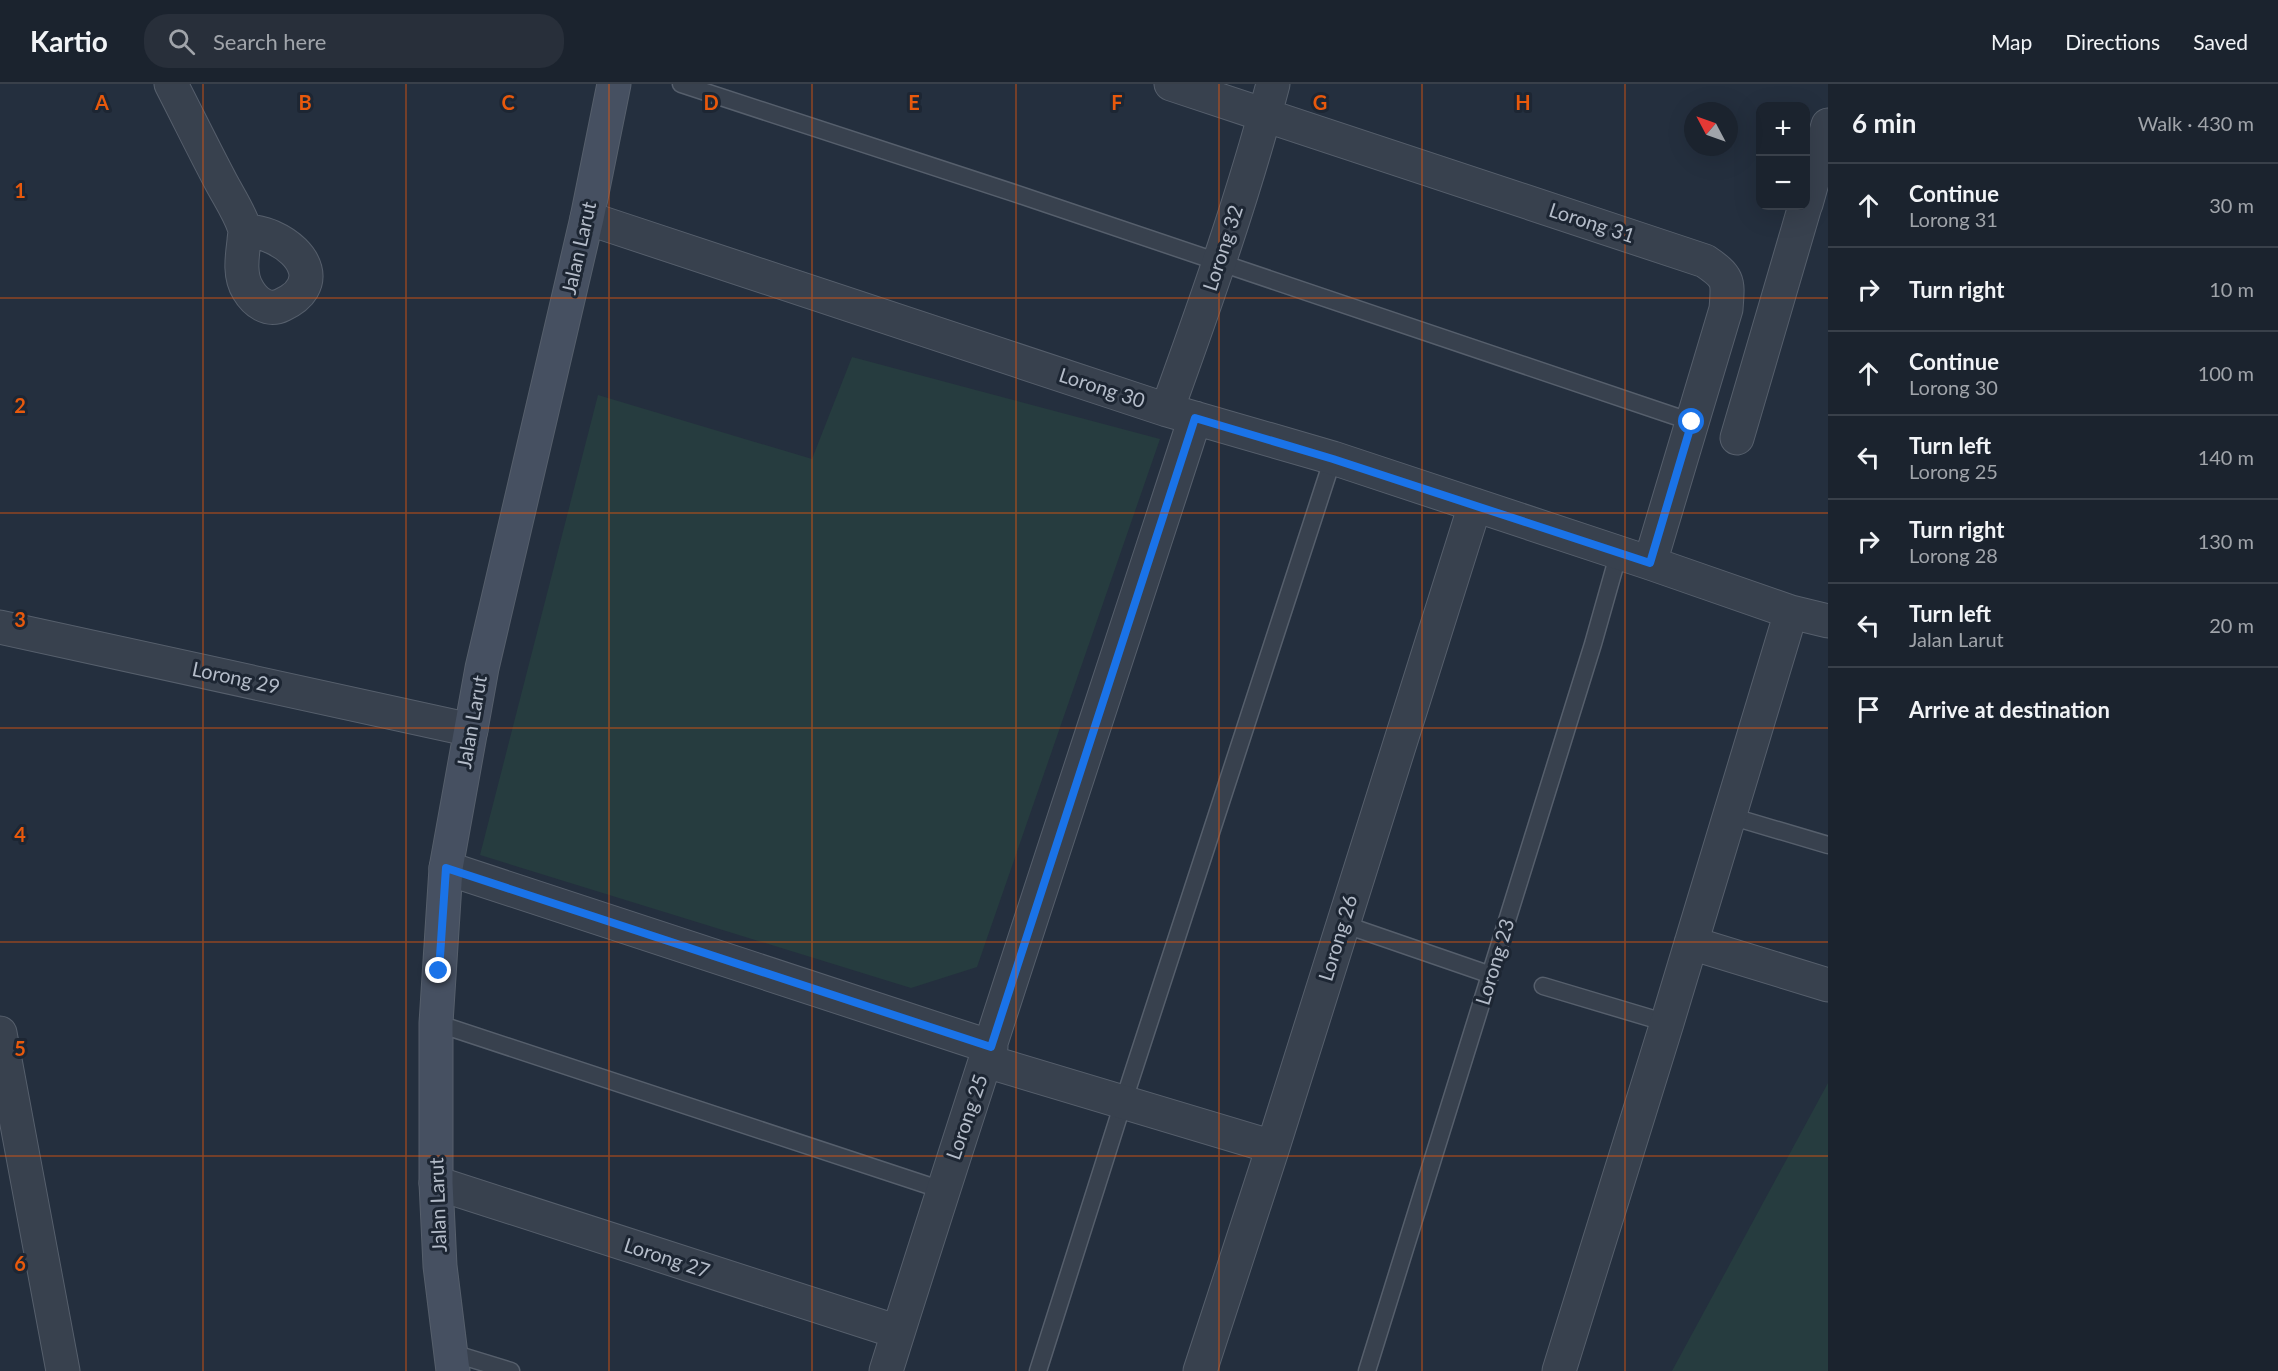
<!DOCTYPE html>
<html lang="en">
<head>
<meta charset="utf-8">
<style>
  body { margin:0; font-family:Lato,sans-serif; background:#282f3a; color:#f1f3f6 }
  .controls { position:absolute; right:18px; top:18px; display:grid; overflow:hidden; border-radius:12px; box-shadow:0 6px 24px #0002 }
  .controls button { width:54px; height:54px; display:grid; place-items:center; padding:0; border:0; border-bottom:2px solid #39404a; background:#1b232e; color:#f1f3f6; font:30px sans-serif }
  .compass { position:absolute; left:1684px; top:18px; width:54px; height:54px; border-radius:50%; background:#1b232e; box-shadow:0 6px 24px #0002; rotate:311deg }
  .stop { position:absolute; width:18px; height:18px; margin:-14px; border:4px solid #1a73e8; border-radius:50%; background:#fff }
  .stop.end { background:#1a73e8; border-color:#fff; box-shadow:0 2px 6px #0008 }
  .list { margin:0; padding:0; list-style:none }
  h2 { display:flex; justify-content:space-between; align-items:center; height:78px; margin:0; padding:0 24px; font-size:26px }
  h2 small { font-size:20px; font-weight:400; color:#a0a4aa }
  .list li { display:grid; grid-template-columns:39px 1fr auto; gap:18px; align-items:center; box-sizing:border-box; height:84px; padding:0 24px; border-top:2px solid #39404a }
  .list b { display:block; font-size:22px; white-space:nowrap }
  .list p { margin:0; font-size:20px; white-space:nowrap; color:#a0a4aa }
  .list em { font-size:20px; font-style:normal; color:#a0a4aa }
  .icon { flex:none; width:33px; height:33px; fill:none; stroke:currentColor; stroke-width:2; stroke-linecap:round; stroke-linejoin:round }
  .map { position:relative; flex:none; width:1828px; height:1287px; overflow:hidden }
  header { display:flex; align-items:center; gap:36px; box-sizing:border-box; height:84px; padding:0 30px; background:#1b232e; border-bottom:2px solid #39404a }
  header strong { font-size:28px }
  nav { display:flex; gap:33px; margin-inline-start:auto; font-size:21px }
  .search { width:420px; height:54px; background:#282f3a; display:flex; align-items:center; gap:15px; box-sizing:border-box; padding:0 21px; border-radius:24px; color:#a0a4aa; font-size:22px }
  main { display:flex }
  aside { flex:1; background:#1b232e }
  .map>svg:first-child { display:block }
  .green { fill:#263c3f }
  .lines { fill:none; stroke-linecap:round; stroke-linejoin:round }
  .lane-casing { stroke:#565f6c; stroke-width:19 }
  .street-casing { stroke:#565f6c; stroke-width:35 }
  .secondary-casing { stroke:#565f6c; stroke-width:35 }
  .lane { stroke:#38414e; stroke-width:16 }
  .street { stroke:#38414e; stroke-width:33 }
  .secondary { stroke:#465061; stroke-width:33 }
  .route { stroke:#1a73e8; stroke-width:8 }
  .grid { fill:none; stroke:#e8590c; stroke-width:1.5; stroke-opacity:0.55 }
  .labels { text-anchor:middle; stroke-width:6; stroke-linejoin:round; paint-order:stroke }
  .street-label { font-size:20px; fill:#b4bcc9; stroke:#1d2633 }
  .grid-label { font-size:20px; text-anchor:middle; font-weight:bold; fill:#e8590c; stroke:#1d2633; stroke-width:6; stroke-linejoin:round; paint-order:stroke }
</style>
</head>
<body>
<header>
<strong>Kartio</strong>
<div class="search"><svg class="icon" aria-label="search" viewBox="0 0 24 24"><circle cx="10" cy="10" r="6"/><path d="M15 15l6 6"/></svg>Search here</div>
<nav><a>Map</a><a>Directions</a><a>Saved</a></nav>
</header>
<main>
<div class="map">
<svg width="1828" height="1287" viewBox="0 0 1828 1287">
  <rect width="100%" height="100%" fill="#242f3e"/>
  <!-- green -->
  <path class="green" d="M852,273L1160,355L977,883L911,904L480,771L598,311L812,375Z
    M1828,999V1287H1672Z"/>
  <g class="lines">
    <!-- lane casing -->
    <g class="lane-casing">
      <path id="lane" d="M681,0L1023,112L1692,338
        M1730,732L1828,761
        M1343,840L1491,891
        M1543,902L1667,939
        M436,939L942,1106
        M449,1268L511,1287
        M1038,1287L1123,1019L1333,374
        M1367,1287L1593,560L1619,468"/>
    </g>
    <!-- street casing -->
    <g class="street-casing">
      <path id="street" d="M171,0C188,33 204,66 221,98C229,113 239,128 244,143C246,148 244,152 244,157C242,173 239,192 248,206C255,218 268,228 282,221C323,202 306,168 272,153C264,149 254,148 245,146
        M1171,0L1705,177C1730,194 1728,197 1726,225L1650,479
        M1806,120L1828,41
        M587,134L1167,326L1333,374L1650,479L1791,528L1828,537
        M1167,326C1206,218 1244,111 1273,0
        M1737,354L1805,122
        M0,543L471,646
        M446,784L991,963
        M1691,859L1828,901
        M0,949L63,1287
        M986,977L1273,1063
        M436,1099L898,1248
        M886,1287C986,968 1092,651 1195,334
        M1200,1287L1273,1063L1475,421
        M1559,1287L1667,939L1791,528"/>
    </g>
    <!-- secondary casing -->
    <g class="secondary-casing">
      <path id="secondary" d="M453,1287L440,1182L436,1099V939L446,784L482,584L587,134L614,0"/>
    </g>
    <!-- lane -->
    <use href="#lane" class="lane"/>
    <!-- street -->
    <use href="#street" class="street"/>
    <!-- secondary -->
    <use href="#secondary" class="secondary"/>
  </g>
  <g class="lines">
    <!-- route -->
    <path class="route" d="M439,887L446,784L991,963L1195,334L1333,375L1650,479L1692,338"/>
  </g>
  <!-- grid -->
  <path class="grid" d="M203,0V1287M406,0V1287M609,0V1287M812,0V1287M1016,0V1287M1219,0V1287M1422,0V1287M1625,0V1287M0,214H1828M0,429H1828M0,644H1828M0,858H1828M0,1072H1828"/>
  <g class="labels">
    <!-- street labels -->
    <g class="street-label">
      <text transform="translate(1592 139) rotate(18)" y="7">Lorong 31</text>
      <text transform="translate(579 164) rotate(-77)" y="7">Jalan Larut</text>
      <text transform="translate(1223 164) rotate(-72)" y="7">Lorong 32</text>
      <text transform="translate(1102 304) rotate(18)" y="7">Lorong 30</text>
      <text transform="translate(236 594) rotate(12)" y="7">Lorong 29</text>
      <text transform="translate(472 638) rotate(-80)" y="7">Jalan Larut</text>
      <text transform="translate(1338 854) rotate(-73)" y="7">Lorong 26</text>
      <text transform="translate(1495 878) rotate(-73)" y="7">Lorong 23</text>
      <text transform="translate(967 1033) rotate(-71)" y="7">Lorong 25</text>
      <text transform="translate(438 1121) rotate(-92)" y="7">Jalan Larut</text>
      <text transform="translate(667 1174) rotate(18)" y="7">Lorong 27</text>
    </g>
  </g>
  <g class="grid-label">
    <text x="102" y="26">A</text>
    <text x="305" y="26">B</text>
    <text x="508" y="26">C</text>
    <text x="711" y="26">D</text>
    <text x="914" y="26">E</text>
    <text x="1117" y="26">F</text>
    <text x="1320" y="26">G</text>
    <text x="1523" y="26">H</text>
    <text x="20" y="114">1</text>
    <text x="20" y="329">2</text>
    <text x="20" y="543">3</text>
    <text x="20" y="758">4</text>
    <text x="20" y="972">5</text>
    <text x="20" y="1187">6</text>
  </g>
</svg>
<div class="controls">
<button>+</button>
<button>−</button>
</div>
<svg class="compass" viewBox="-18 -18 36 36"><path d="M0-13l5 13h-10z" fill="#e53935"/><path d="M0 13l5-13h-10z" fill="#a0a4aa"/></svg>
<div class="stop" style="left:1692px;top:338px"></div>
<div class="stop end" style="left:439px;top:887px"></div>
</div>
<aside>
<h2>6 min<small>Walk · 430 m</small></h2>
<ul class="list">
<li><svg class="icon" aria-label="ahead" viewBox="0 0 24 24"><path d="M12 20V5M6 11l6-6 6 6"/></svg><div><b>Continue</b><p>Lorong 31</p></div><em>30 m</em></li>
<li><svg class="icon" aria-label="right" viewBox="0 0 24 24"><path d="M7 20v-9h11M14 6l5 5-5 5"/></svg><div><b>Turn right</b></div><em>10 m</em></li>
<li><svg class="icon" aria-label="ahead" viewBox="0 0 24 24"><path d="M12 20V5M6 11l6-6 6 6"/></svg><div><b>Continue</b><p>Lorong 30</p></div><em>100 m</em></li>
<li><svg class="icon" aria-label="left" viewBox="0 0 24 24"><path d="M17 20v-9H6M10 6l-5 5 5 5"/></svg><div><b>Turn left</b><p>Lorong 25</p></div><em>140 m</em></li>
<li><svg class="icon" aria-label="right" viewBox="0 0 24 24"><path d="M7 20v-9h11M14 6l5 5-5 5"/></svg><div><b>Turn right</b><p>Lorong 28</p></div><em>130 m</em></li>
<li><svg class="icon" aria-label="left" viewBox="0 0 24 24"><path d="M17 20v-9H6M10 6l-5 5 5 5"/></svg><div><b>Turn left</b><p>Jalan Larut</p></div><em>20 m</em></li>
<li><svg class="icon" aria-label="arrive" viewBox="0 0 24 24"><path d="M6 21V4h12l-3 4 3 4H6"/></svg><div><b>Arrive at destination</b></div></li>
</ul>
</aside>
</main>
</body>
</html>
